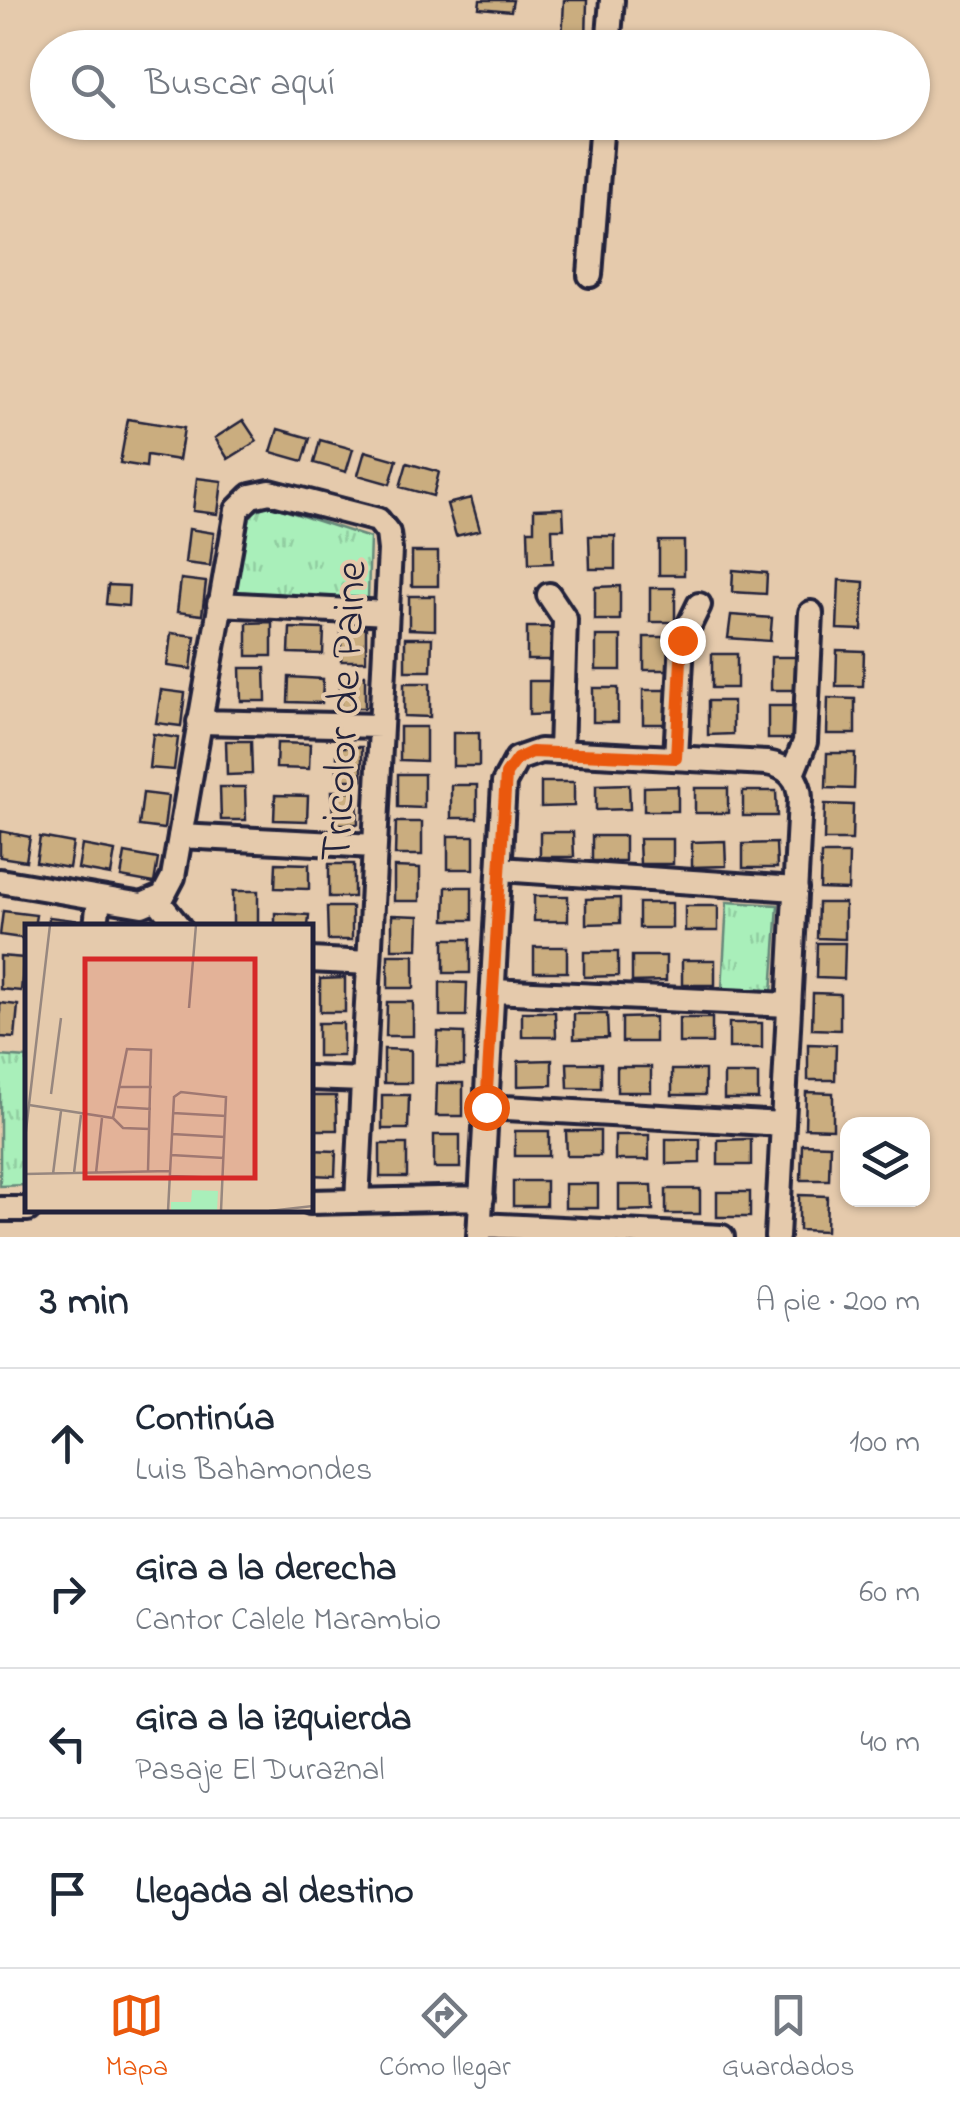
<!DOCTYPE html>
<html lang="es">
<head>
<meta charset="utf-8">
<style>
  body { margin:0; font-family:"Indie Flower",sans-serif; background:#f2f2f3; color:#1f2937 }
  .controls { position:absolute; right:30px; bottom:30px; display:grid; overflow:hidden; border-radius:20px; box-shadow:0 2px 8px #0004 }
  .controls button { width:90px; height:90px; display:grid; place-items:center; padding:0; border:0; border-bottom:2px solid #e0e1e3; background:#fff; color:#1f2937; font:50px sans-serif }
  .stop { position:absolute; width:30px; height:30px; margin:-22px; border:8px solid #ea580c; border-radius:50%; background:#fff }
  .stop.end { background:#ea580c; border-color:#fff; box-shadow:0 2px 10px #0008 }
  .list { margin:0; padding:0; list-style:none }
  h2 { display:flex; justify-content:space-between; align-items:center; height:130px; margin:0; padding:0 40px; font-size:42px }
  h2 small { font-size:32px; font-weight:400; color:#747a83 }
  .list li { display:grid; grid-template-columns:65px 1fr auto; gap:30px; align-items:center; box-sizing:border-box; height:150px; padding:0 40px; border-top:2px solid #e0e1e3 }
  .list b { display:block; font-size:38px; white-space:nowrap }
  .list p { margin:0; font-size:32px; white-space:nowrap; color:#747a83 }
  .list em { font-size:32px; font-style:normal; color:#747a83 }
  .icon { flex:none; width:55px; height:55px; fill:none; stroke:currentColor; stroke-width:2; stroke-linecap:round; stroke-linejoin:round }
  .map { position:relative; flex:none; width:960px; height:1237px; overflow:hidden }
  .search { position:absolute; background:#fff; box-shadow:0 2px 8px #0004; left:30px; right:30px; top:30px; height:110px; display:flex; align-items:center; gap:25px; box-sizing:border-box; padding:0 35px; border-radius:55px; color:#747a83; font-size:38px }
  .sheet { height:730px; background:#fff }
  nav { display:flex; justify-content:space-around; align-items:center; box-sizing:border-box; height:140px; border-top:2px solid #e0e1e3; background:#fff; font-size:28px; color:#747a83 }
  nav a { display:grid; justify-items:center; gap:5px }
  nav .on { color:#ea580c }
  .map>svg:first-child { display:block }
  .grass { fill:url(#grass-tufts); stroke:#66887a; stroke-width:2.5 }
  .building { fill:#caad7f; stroke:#22223b; stroke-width:2.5 }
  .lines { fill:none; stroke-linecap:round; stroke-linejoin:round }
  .minor-casing { stroke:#22223b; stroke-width:30 }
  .minor { stroke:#e5caac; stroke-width:22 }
  .route { stroke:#ea580c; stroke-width:12 }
  .labels { text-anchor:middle; stroke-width:8; stroke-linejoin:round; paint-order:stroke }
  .street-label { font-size:45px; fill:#22223b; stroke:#e5caac }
  .inset-road { fill:none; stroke:#97877f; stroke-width:2.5 }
  .view { fill:#d62828; fill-opacity:0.15; stroke:#d62828; stroke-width:5 }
  .inset-edge { fill:none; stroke:#22223b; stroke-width:5 }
</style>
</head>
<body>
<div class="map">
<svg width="960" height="1237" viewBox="0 0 960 1237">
  <defs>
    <pattern id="grass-tufts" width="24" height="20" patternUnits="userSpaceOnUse" patternTransform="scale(2.5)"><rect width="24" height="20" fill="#a9efba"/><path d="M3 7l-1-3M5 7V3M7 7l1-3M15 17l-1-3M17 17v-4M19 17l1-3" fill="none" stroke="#91cda1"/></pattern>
  </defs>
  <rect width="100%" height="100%" fill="#e5caac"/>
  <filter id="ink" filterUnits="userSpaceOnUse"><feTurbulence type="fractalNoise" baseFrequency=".01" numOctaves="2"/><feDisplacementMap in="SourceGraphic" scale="20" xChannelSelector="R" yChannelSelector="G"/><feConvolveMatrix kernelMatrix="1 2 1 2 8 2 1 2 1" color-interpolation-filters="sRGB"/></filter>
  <g filter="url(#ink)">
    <!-- grass -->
    <path class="grass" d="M269,505L370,538L368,599L229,591L243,516Z
      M727,902L778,905L772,993L722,989Z
      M0,1056L27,1058V1185L0,1186Z"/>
    <!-- building -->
    <path class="building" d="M480,0H513L511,11L479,8Z
      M564,0H587L586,43L562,42Z
      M128,419L184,428L179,460L147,455L146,467L120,463Z
      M243,420L257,441L228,459L215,438Z
      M278,429L310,438L303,461L271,452Z
      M320,440L353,449L346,472L314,463Z
      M365,451L397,460L390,484L358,475Z
      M407,463L439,472L433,496L400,487Z
      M197,478L222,481L218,514L193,511Z
      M471,498L480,530L456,536L447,504Z
      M563,508L564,529H552L553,563L529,564L528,530H534V509Z
      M189,529L214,533L210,566L185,563Z
      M589,536H615V569H590Z
      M659,541H684V575H659Z
      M412,552H438V586H412Z
      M733,570L767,573L766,594L732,592Z
      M181,579L206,582L202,615L177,612Z
      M839,580L864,582L862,630L837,629Z
      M108,585L129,586L128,606L106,604Z
      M620,586V620H595V587Z
      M650,588H675V622H650Z
      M409,596H435V630L409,629Z
      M731,615L772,618L770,641L728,638Z
      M272,622V656H247V623Z
      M527,627H552V660H527Z
      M290,628L324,629L323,654L289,653Z
      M341,628H366V661H341Z
      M171,633L195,636L191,669L167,666Z
      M596,636H621V670H596Z
      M644,637H669V670H644Z
      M405,638H432L431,671H405Z
      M837,650L864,651L863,686H836Z
      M712,654H737V688H712Z
      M771,657H796V690H771Z
      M240,668H265L266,701H241Z
      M340,675H365V708H340Z
      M289,677L323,679L322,703L288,702Z
      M529,681H554V714L529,715Z
      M404,683H430V717L404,716Z
      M593,688H618V722H593Z
      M161,690L185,693L181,726L156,723Z
      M643,690H668V724H643Z
      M828,698L855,699V734H827Z
      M708,701H733V734L708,735Z
      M768,706H793V739H768Z
      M400,727H426V761L400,760Z
      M453,733H479V766H453Z
      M153,734L178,738L174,770L149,768Z
      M226,741H251L252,774L227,775Z
      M277,743L310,744L309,769L276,768Z
      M337,747H362V780H337Z
      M827,753H855L854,789L826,788Z
      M398,774H424V808L398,807Z
      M541,782H574V806L541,807Z
      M629,784L630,809L596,810V785Z
      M451,785H477V818H451Z
      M678,786V811H644V787Z
      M220,787H245L246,820H221Z
      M695,788H728V813H695Z
      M332,791H357L358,824H333Z
      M743,791H776L777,816H743Z
      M143,793L168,796L164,829L139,826Z
      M275,795L308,796L307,821L274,820Z
      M825,804L853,805L852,840H824Z
      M396,822H422V855H395Z
      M0,831L30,837L26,861L0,857Z
      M540,832H573L574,857H540Z
      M448,836H474V869H448Z
      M592,836H625V861H592Z
      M40,837L73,843L69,868L36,862Z
      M639,839H673V864H640Z
      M725,841L726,866L692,867V842Z
      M776,843L777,868H743V844Z
      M82,845L115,851L111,875L78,869Z
      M125,853L158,859L154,883L121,877Z
      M821,854H849L848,890L820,889Z
      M276,863L309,864V889L275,888Z
      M329,864H354V897H329Z
      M394,867L420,868V901H394Z
      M446,887H472V920H445Z
      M233,891H258V925H233Z
      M534,896H568V921H534Z
      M620,898V923L586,924V899Z
      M639,903H672V928H639Z
      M818,903H845V939L817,938Z
      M685,906H718V931H685Z
      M327,907H352V940H328Z
      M3,911L36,915L34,927H28V939L0,935Z
      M275,913L309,915L308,927H275Z
      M392,915L419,916L418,949H392Z
      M49,917L82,921V927H48Z
      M444,939H470V973H444Z
      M817,943H845L844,979L816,978Z
      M534,947H567V972H534Z
      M584,952H618V976L584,977Z
      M388,955H414V988H388Z
      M0,956L24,958L21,991L0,989Z
      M632,956H666V981L632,982Z
      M682,960H715V985H682Z
      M345,978V1012H320V979Z
      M440,982L467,983L466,1016H440Z
      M813,993L840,994V1030L812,1029Z
      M387,1002H413V1036H386Z
      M0,1003L18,1005L15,1038L0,1037Z
      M522,1012H555L556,1037H522Z
      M574,1014H607L608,1038L574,1039Z
      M655,1017V1042H622V1018Z
      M679,1018H712V1043H679Z
      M318,1023H343V1056H318Z
      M729,1023H762V1048H729Z
      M438,1032L464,1033V1066H437Z
      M808,1044L836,1045L835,1080H808Z
      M384,1049L411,1050V1083H384Z
      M552,1060V1085L518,1086V1061Z
      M567,1063H601V1088H568Z
      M617,1067H651V1092H617Z
      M672,1070H705V1095H672Z
      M724,1074H758V1099H724Z
      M437,1083H463V1116H436Z
      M806,1092L833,1093V1129L805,1128Z
      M382,1095H409L408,1129H382Z
      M311,1096H336L337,1130H312Z
      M515,1131H549V1156H515Z
      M566,1131H600V1156H567Z
      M434,1135H460V1168H434Z
      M615,1135H649V1160H615Z
      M666,1139H700V1163L666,1164Z
      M751,1139V1165H718V1140Z
      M380,1144H407V1177H380Z
      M802,1144L830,1145L829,1180H801Z
      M310,1150L336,1151L335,1176L310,1175Z
      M513,1181H546V1206H513Z
      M565,1184H598V1208H565Z
      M619,1185H652L653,1210L619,1211Z
      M666,1189H700V1214H666Z
      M717,1192H750V1217H717Z
      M799,1195L827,1196L826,1231L799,1230Z"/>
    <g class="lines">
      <!-- minor casing -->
      <g class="minor-casing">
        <path id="minor" d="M608,48L612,0
          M590,275L602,122
          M549,595L565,619L561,752
          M219,604L387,613
          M199,722L381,726
          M676,758L682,640L699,605
          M792,774L805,742L811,613
          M180,836L375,846
          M500,869L796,889
          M0,881L142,905L163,896L173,877L237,510L251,496L270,492L378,520L388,533L390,550L357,1201
          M157,900L179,927
          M96,927L99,898
          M310,960L369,963
          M493,991L789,1005
          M310,1078L363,1080
          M487,1107L783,1124
          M310,1202L482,1198
          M0,1209H28
          M480,1225L722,1237
          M479,1237L504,783L517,759L540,751L767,763C788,766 800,779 800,800L777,1237"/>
      </g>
      <!-- minor -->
      <use href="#minor" class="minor"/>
    </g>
  </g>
  <g class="lines" filter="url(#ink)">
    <!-- route -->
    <path class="route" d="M486,1107L506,774L517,759L532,752L676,758L682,640"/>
  </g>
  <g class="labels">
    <!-- street labels -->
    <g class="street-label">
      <text transform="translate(341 711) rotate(-87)" y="16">Tricolor de Paine</text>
    </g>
  </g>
  <!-- overview -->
  <g transform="translate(25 924)">
    <rect width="288" height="288" fill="#e5caac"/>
    <path d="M167,266L193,267L192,287H146V278H166Z" fill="#a9efba"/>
    <path class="inset-road" d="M164,84L171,1M95,163H127M26,170L36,94M4,181L88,194L102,125L126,126L123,247M92,183L126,185M148,189L201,192M88,194L98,204L125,205M147,210L200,213M0,215L25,1M146,231L199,234M49,249L56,191M71,249L77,194M0,250L145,247M28,250L36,187M145,252L197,254M143,287L149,173L156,168L201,173L196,287M244,287L288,282"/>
    <path class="view" d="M60,35H230V254H60Z"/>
    <rect width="288" height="288" class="inset-edge"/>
  </g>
</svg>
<div class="controls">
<button><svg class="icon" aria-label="layers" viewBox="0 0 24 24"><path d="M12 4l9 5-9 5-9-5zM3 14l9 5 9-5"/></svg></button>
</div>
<div class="stop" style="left:486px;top:1107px"></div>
<div class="stop end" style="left:682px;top:640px"></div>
<div class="search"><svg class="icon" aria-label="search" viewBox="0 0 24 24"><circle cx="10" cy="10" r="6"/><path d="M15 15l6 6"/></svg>Buscar aquí</div>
</div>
<section class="sheet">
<h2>3 min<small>A pie · 200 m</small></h2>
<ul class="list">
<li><svg class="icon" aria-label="ahead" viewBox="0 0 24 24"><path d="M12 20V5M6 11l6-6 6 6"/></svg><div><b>Continúa</b><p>Luis Bahamondes</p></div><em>100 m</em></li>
<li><svg class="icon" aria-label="right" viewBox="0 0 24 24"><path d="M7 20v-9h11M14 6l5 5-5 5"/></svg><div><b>Gira a la derecha</b><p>Cantor Calele Marambio</p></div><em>60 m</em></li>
<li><svg class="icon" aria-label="left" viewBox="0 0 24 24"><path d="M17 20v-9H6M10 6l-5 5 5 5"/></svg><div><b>Gira a la izquierda</b><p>Pasaje El Duraznal</p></div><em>40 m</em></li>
<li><svg class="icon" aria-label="arrive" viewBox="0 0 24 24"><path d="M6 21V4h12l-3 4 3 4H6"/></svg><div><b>Llegada al destino</b></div></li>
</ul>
</section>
<nav>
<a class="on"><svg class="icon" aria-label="map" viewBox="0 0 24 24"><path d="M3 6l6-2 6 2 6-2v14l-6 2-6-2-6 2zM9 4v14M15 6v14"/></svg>Mapa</a>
<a><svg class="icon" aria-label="directions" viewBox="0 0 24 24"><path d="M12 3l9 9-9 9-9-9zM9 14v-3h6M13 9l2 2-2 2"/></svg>Cómo llegar</a>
<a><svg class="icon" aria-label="saved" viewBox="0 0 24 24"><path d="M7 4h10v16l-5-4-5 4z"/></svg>Guardados</a>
</nav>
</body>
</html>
